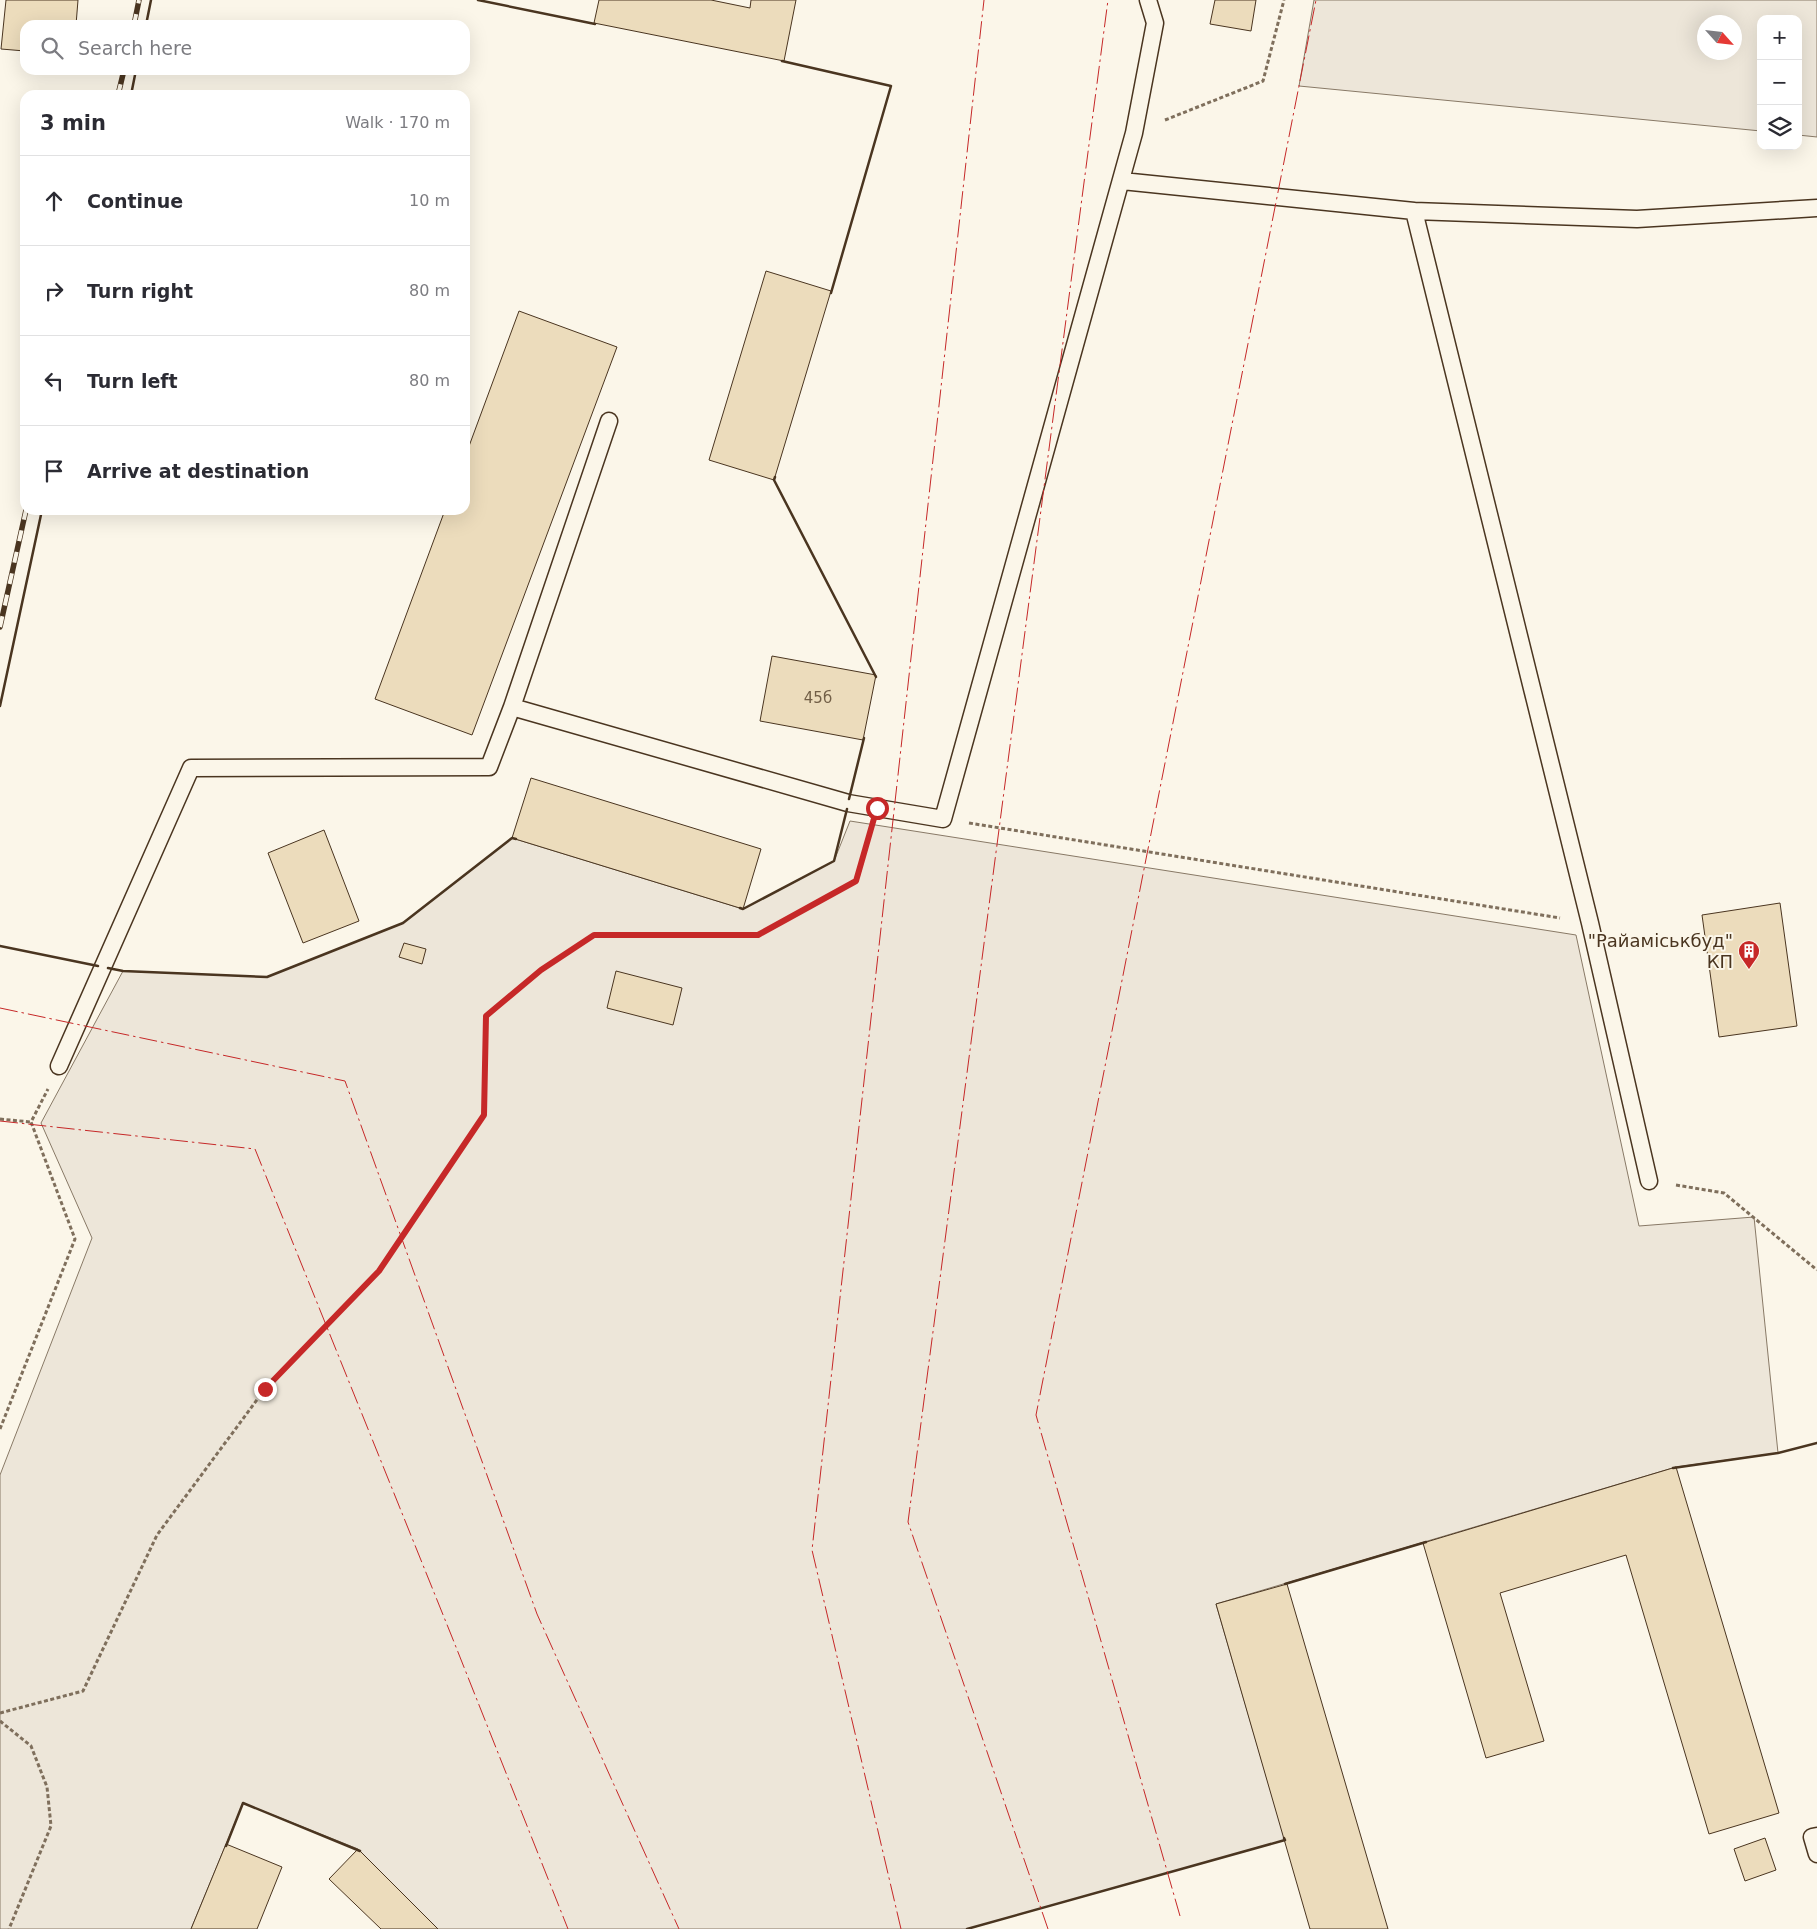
<!DOCTYPE html>
<html lang="en">
<head>
<meta charset="utf-8">
<style>
  body { margin:0; font-family:"DejaVu Sans",sans-serif; background:#f2f2f3; color:#2b2b33 }
  .controls { position:absolute; right:15px; top:15px; display:grid; overflow:hidden; border-radius:10px; box-shadow:0 5px 20px #0002 }
  .controls button { width:45px; height:45px; display:grid; place-items:center; padding:0; border:0; border-bottom:1px solid #e1e1e2; background:#fff; color:#2b2b33; font:25px sans-serif }
  .compass { position:absolute; left:1697px; top:15px; width:45px; height:45px; border-radius:50%; background:#fff; box-shadow:0 5px 20px #0002; rotate:117deg }
  .stop { position:absolute; width:15px; height:15px; margin:-11px; border:4px solid #c62828; border-radius:50%; background:#fff }
  .stop.end { background:#c62828; border-color:#fff; box-shadow:0 1px 5px #0008 }
  .list { margin:0; padding:0; list-style:none }
  h2 { display:flex; justify-content:space-between; align-items:center; height:65px; margin:0; padding:0 20px; font-size:21px }
  h2 small { font-size:16px; font-weight:400; color:#7c7c81 }
  .list li { display:grid; grid-template-columns:32px 1fr auto; gap:15px; align-items:center; box-sizing:border-box; height:90px; padding:0 20px; border-top:1px solid #e1e1e2 }
  .list b { display:block; font-size:19px; white-space:nowrap }
  .list em { font-size:16px; font-style:normal; color:#7c7c81 }
  .icon { flex:none; width:28px; height:28px; fill:none; stroke:currentColor; stroke-width:2; stroke-linecap:round; stroke-linejoin:round }
  .map { position:relative; flex:none; width:1817px; height:1929px; overflow:hidden }
  .search { position:absolute; background:#fff; box-shadow:0 5px 20px #0002; left:20px; top:20px; width:450px; height:55px; display:flex; align-items:center; gap:12px; box-sizing:border-box; padding:0 18px; border-radius:15px; color:#7c7c81; font-size:19px }
  .panel { position:absolute; background:#fff; box-shadow:0 5px 20px #0002; left:20px; top:90px; width:450px; height:425px; border-radius:15px }
  .map>svg:first-child { display:block }
  .green { fill:#ede6d9; stroke:#887966; fill-rule:evenodd }
  .building { fill:#ecdcbc; stroke:#4a3520 }
  .lines { fill:none; stroke-linecap:round; stroke-linejoin:round }
  .lane-casing { stroke:#4a3520; stroke-width:19 }
  .path { stroke:#7f6f5c; stroke-width:3; stroke-dasharray:4 2.5; stroke-linecap:butt }
  .lane { stroke:#fbf6e9; stroke-width:16 }
  .rail-casing { stroke:#4a3520; stroke-width:5.5 }
  .rail { stroke:#fbf6e9; stroke-width:4; stroke-dasharray:11; stroke-linecap:butt }
  .wall { stroke:#4a3520; stroke-width:2.5 }
  .power { stroke:#c62828; stroke-width:1; stroke-dasharray:18 4 2.5 4; stroke-linecap:butt }
  .route { stroke:#c62828; stroke-width:6 }
  .labels { text-anchor:middle; stroke-width:4; stroke-linejoin:round; paint-order:stroke }
  .number-label { font-size:15px; fill:#725f47 }
  .poi-label { font-size:18px; fill:#4a3520; stroke:#fbf6e9; text-anchor:end }
</style>
</head>
<body>
<div class="map">
<svg width="1817" height="1929" viewBox="0 0 1817 1929">
  <rect width="100%" height="100%" fill="#fbf6e9"/>
  <!-- green -->
  <path class="green" d="M1314,0H1817V137L1798,135V19H1761V131L1299,86ZM1704,22H1734V52H1704Z
    M850,821L1576,935L1639,1226L1754,1217L1778,1453L1676,1467L1216,1604L1285,1840L967,1929H438L358,1849L243,1803L191,1929H0V1475L92,1238L41,1123L123,971L267,977L403,923L512,838L743,909L834,861Z"/>
  <!-- building -->
  <path class="building" d="M6,0H78L76,25H25V51L1,49Z
    M599,0H711L750,8L751,0H796L784,61L594,23Z
    M1215,0H1256L1251,31L1210,24Z
    M766,271L831,291L774,480L709,460Z
    M519,311L617,347L472,735L375,699L445,510H465V457Z
    M772,656L876,675L863,740L760,721Z
    M531,778L761,849L743,909L512,838Z
    M324,830L359,921L303,943L268,853Z
    M1780,903L1797,1026L1719,1037L1702,915Z
    M404,943L426,949L422,964L399,957Z
    M616,971L682,988L673,1025L607,1008Z
    M1676,1467L1779,1813L1709,1834L1626,1555L1500,1593L1544,1741L1486,1758L1423,1543Z
    M1287,1584L1388,1929H1310L1216,1604Z
    M1765,1838L1776,1870L1745,1881L1734,1849Z
    M226,1844L282,1867L257,1929H191Z
    M358,1849L438,1929H381L329,1879Z"/>
  <g class="lines">
    <!-- lane casing -->
    <g class="lane-casing">
      <path id="lane" d="M1122,181L1414,211L1590,923L1649,1181
        M1414,211L1637,219L1817,208
        M512,707L609,421
        M59,1066L191,768L489,767L512,707L848,803L943,819L1134,133L1155,23L1148,0
        M1817,1836L1812,1837L1817,1854"/>
    </g>
    <!-- path -->
    <path class="path" d="M1165,120L1263,81L1284,0
      M969,823L1560,918
      M0,1119L31,1122
      M1676,1185L1724,1193L1817,1270
      M0,1429L75,1239L31,1122L48,1089
      M0,1713L83,1691L157,1535L265,1389L379,1271L484,1115L486,1016L541,970L594,935H758L857,881L870,834
      M0,1721L31,1746L47,1787L51,1826L9,1929"/>
    <!-- lane -->
    <use href="#lane" class="lane"/>
    <!-- rail casing -->
    <g class="rail-casing">
      <path id="rail" d="M134,25L139,0
        M118,95L124,70
        M0,627L26,510"/>
    </g>
    <!-- rail -->
    <use href="#rail" class="rail"/>
    <!-- wall -->
    <path class="wall" d="M478,0L595,24
      M146,25L151,0
      M782,61L891,86L831,293
      M131,95L136,70
      M775,477L774,480L876,677
      M0,706L42,510
      M849,799L864,738
      M740,908L743,909L834,861L847,809
      M0,946L98,966
      M108,968L123,971L267,977L403,923L512,838L516,839
      M1673,1468L1778,1453L1817,1443
      M1285,1584L1426,1542
      M226,1846L243,1803L360,1851
      M967,1929L1285,1840L1284,1838"/>
    <!-- power -->
    <path class="power" d="M0,1008L345,1081L537,1614L679,1929
      M0,1121L255,1149L452,1637L568,1929
      M1180,1916L1036,1415L1316,0
      M901,1929L812,1550L984,0
      M1048,1929L908,1522L1108,0"/>
  </g>
  <g class="lines">
    <!-- route -->
    <path class="route" d="M265,1389L379,1271L484,1115L486,1016L541,970L594,935H758L856,881L877,808"/>
  </g>
  <!-- icons -->
  <defs>
    <g id="building-pin" transform="scale(1.125)"><path d="M0 17L-7.5 6A9.5 9.5 0 1 1 7.5 6Z" fill="#c62828" stroke="#fbf6e9"/><path d="M-4-6H4V6H1V3H-1V6H-4ZM-2.5-4.3h1.7v1.8h-1.7ZM.8-4.3h1.7v1.8H.8ZM-2.5-1h1.7V.8h-1.7ZM.8-1h1.7V.8H.8Z" fill="#fff"/></g>
  </defs>
  <g fill-rule="evenodd">
    <use href="#building-pin" x="1749" y="951"/>
  </g>
  <g class="labels">
    <!-- number labels -->
    <g class="number-label">
      <text x="818" y="703">45б</text>
    </g>
    <!-- poi labels -->
    <g class="poi-label">
      <text x="1733" y="947">"Райаміськбуд"<tspan x="1733" dy="21">КП</tspan></text>
    </g>
  </g>
</svg>
<div class="controls">
<button>+</button>
<button>−</button>
<button><svg class="icon" aria-label="layers" viewBox="0 0 24 24"><path d="M12 4l9 5-9 5-9-5zM3 14l9 5 9-5"/></svg></button>
</div>
<svg class="compass" viewBox="-18 -18 36 36"><path d="M0-13l5 13h-10z" fill="#e53935"/><path d="M0 13l5-13h-10z" fill="#7c7c81"/></svg>
<div class="stop" style="left:877px;top:808px"></div>
<div class="stop end" style="left:265px;top:1389px"></div>
<div class="search"><svg class="icon" aria-label="search" viewBox="0 0 24 24"><circle cx="10" cy="10" r="6"/><path d="M15 15l6 6"/></svg>Search here</div>
<section class="panel">
<h2>3 min<small>Walk · 170 m</small></h2>
<ul class="list">
<li><svg class="icon" aria-label="ahead" viewBox="0 0 24 24"><path d="M12 20V5M6 11l6-6 6 6"/></svg><div><b>Continue</b></div><em>10 m</em></li>
<li><svg class="icon" aria-label="right" viewBox="0 0 24 24"><path d="M7 20v-9h11M14 6l5 5-5 5"/></svg><div><b>Turn right</b></div><em>80 m</em></li>
<li><svg class="icon" aria-label="left" viewBox="0 0 24 24"><path d="M17 20v-9H6M10 6l-5 5 5 5"/></svg><div><b>Turn left</b></div><em>80 m</em></li>
<li><svg class="icon" aria-label="arrive" viewBox="0 0 24 24"><path d="M6 21V4h12l-3 4 3 4H6"/></svg><div><b>Arrive at destination</b></div></li>
</ul>
</section>
</div>
</body>
</html>
